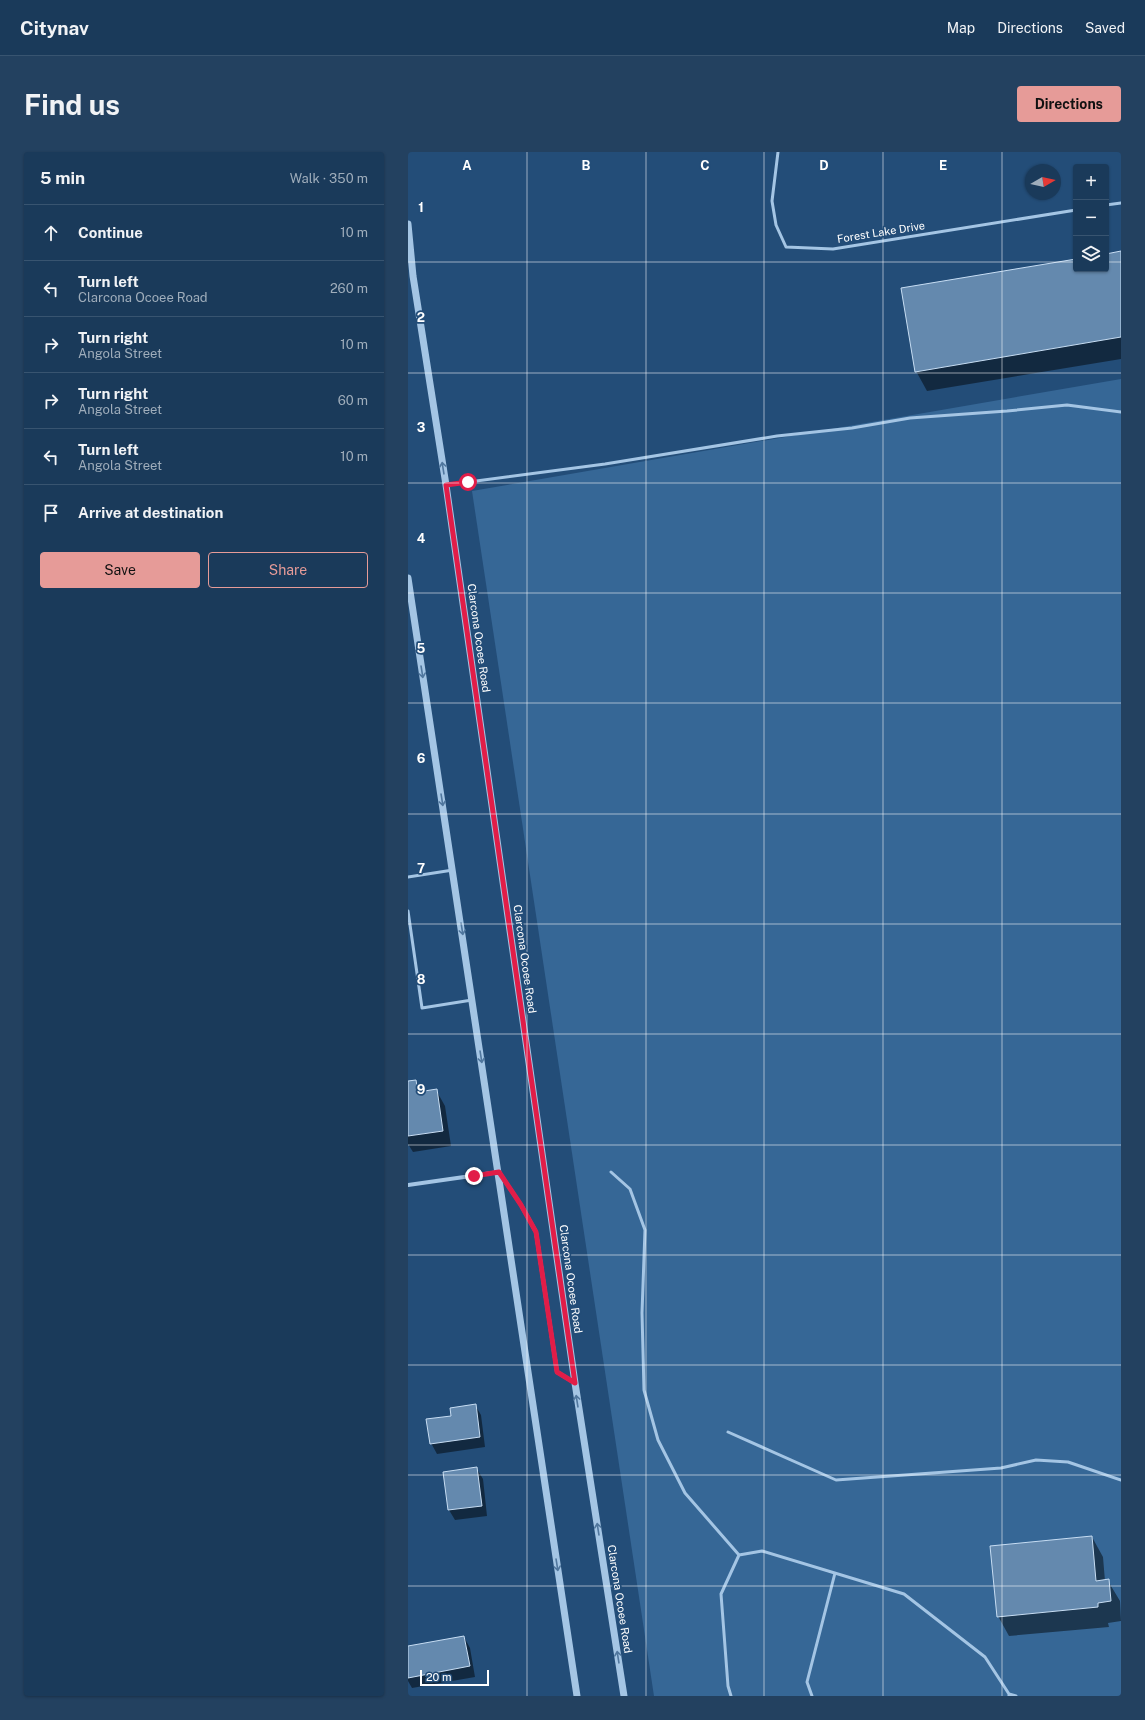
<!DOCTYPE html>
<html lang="en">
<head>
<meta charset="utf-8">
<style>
  body { margin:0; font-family:"Public Sans",sans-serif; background:#234160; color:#f1f3f6 }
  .controls { position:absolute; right:12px; top:12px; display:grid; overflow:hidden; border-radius:4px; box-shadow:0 1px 3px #0004 }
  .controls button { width:36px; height:36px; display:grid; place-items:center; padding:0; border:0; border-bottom:1px solid #385470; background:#1a3a5a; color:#f1f3f6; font:20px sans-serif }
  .compass { position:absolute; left:617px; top:12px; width:36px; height:36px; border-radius:50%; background:#1a3a5a; box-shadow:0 1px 3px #0004; rotate:81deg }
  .scale { position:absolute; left:12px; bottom:10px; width:69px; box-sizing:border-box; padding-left:4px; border:2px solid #fff; border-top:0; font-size:11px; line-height:14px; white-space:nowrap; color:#fff; -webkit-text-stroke:3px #234d78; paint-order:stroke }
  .stop { position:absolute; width:12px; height:12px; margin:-9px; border:3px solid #e11d48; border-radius:50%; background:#fff }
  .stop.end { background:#e11d48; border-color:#fff; box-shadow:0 1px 4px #0008 }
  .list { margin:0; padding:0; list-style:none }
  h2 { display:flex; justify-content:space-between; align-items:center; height:52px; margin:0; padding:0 16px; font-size:17px }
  h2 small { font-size:13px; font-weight:400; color:#9fadbb }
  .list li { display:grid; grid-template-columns:26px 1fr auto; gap:12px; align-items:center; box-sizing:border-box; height:56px; padding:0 16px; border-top:1px solid #385470 }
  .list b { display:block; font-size:15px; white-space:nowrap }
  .list p { margin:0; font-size:13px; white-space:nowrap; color:#9fadbb }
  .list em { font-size:13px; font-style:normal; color:#9fadbb }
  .actions { display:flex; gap:8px; padding:12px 16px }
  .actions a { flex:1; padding:9px 0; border:1px solid #e69b98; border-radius:4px; text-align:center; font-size:14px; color:#e69b98 }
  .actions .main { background:#e69b98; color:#111 }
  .icon { flex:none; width:22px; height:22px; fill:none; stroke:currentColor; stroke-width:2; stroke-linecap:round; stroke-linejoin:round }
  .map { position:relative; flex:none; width:713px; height:1544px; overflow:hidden; border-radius:4px }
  header { display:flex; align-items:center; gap:24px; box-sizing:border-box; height:56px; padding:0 20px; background:#1a3a5a; border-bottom:1px solid #385470 }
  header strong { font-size:19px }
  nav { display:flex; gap:22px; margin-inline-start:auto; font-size:14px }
  .intro { display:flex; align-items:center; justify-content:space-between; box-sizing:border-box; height:96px; padding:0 24px }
  h1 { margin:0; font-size:28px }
  .button { padding:10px 18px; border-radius:4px; background:#e69b98; color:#111; font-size:14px; font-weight:700 }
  main { display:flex; gap:24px; padding:0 24px }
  aside { flex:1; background:#1a3a5a; border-radius:4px; box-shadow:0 1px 3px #0004 }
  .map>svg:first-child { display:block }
  .green { fill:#366796 }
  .shadow { fill:#0007 }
  .building { fill:#6489ae; stroke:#c7ddf3 }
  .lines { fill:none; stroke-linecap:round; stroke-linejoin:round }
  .service { stroke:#a4c5e4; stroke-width:3 }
  .minor { stroke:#a4c5e4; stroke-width:4 }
  .tertiary { stroke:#a4c5e4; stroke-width:7 }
  .oneway { stroke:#50779e }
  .route { stroke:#e11d48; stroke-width:5 }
  .grid { fill:none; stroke:#fff; stroke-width:1; stroke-opacity:0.55 }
  .labels { text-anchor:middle; stroke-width:3.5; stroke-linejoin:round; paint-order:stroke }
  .street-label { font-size:11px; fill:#fff; stroke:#234d78 }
  .grid-label { font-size:13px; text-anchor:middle; font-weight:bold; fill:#fff; stroke:#234d78; stroke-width:3.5; stroke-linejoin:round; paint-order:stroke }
</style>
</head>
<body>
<header>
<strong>Citynav</strong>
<nav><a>Map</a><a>Directions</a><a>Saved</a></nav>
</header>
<div class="intro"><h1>Find us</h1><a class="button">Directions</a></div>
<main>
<aside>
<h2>5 min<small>Walk · 350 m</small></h2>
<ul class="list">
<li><svg class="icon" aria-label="ahead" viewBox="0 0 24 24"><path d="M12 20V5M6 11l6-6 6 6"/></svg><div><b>Continue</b></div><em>10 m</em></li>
<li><svg class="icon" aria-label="left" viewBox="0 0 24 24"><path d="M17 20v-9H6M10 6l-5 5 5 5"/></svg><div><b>Turn left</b><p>Clarcona Ocoee Road</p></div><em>260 m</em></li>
<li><svg class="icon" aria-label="right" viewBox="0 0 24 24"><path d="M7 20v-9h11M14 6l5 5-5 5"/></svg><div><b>Turn right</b><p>Angola Street</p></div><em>10 m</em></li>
<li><svg class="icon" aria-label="right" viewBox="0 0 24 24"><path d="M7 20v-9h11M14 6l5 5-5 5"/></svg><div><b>Turn right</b><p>Angola Street</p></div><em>60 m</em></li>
<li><svg class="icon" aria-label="left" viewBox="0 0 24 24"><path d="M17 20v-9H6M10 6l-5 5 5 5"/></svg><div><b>Turn left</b><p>Angola Street</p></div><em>10 m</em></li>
<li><svg class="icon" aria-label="arrive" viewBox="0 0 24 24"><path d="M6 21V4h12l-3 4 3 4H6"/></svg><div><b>Arrive at destination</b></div></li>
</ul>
<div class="actions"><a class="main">Save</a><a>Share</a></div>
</aside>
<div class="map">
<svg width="713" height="1544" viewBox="0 0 713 1544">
  <rect width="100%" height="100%" fill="#234d78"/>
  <!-- green -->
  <path class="green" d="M713,227V1544H246L64,339Z"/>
  <!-- shadow -->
  <path class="shadow" d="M713,100V207L519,239L508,219L668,108V117H698V103Z
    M8,929L14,940L28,938L37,954L43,994L5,1000L0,992V930Z
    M67,1253L73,1263L77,1295L29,1302L23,1291L44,1264Z
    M69,1317L75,1327L79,1364L47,1368L41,1358Z
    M684,1385L695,1405L697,1429H700L712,1449L713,1469L700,1471L701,1475L601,1484L590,1464Z
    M56,1485L62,1496L67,1525L4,1536L0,1529V1495Z"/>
  <!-- building -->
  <path class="building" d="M713,99V185L507,220L493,136L668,107V117H698V102Z
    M8,928L10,940L29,937L35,979L0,984V929Z
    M68,1252L72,1285L22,1292L18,1267L43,1264L42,1256Z
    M69,1315L74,1354L40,1358L35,1320Z
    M684,1384L688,1429L701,1427L703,1449L690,1451V1455L589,1465L582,1394Z
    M56,1484L62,1514L0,1526V1494Z"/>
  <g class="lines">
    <!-- service -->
    <path class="service" d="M370,0L364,49L368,73L378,95L425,97L668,58
      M698,53L713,51
      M38,333L197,312L369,284L444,276L502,266L599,259L659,253L713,260
      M0,725L45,718
      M0,759L14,856L64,848
      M203,1020L222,1037L237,1078L234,1161L236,1238L250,1288L277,1341L331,1403
      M320,1280L428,1328L593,1316L628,1308L660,1310L713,1328
      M601,1542L608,1544
      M323,1544L320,1534L313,1442L331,1403L354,1399L496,1442L577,1505L601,1542V1544
      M404,1544L399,1530L427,1421"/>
    <!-- minor -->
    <path class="minor" d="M0,1033L91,1020L113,1053L128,1080L149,1220L167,1231"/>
    <!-- tertiary -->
    <path class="tertiary" d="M0,72L5,124L38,333L167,1231L216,1544
      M0,426L169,1544"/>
  </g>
  <!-- one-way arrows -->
  <defs><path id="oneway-shaft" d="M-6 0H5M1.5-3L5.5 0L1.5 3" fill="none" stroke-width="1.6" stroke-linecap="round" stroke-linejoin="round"/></defs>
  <g class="oneway">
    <use href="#oneway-shaft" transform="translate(35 316) rotate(-99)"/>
    <use href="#oneway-shaft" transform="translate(14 520) rotate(81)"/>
    <use href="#oneway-shaft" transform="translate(34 648) rotate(81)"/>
    <use href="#oneway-shaft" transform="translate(54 777) rotate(81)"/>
    <use href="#oneway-shaft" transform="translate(73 905) rotate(81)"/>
    <use href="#oneway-shaft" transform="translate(169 1249) rotate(-99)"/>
    <use href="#oneway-shaft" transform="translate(190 1377) rotate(-99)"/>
    <use href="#oneway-shaft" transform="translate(149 1413) rotate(81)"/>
    <use href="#oneway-shaft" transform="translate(210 1505) rotate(-99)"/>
  </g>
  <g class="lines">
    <!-- route -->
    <path class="route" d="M60,330L38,333L167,1231L149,1220L128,1080L113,1053L91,1020L66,1024"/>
  </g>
  <!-- grid -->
  <path class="grid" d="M119,0V1544M238,0V1544M356,0V1544M475,0V1544M594,0V1544M0,110H668M698,110H713M0,221H713M0,331H713M0,441H713M0,551H713M0,662H713M0,772H713M0,882H713M0,993H713M0,1103H713M0,1213H713M0,1323H713M0,1434H713"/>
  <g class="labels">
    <!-- street labels -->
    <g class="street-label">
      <text transform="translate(473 80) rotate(-9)" y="4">Forest Lake Drive</text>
      <text transform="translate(71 486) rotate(82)" y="4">Clarcona Ocoee Road</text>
      <text transform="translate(117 807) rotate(82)" y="4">Clarcona Ocoee Road</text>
      <text transform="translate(163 1127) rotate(82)" y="4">Clarcona Ocoee Road</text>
      <text transform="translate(212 1447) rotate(81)" y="4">Clarcona Ocoee Road</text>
    </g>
  </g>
  <g class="grid-label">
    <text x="59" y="18">A</text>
    <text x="178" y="18">B</text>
    <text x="297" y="18">C</text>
    <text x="416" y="18">D</text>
    <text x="535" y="18">E</text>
    <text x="13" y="60">1</text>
    <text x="13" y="170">2</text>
    <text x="13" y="280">3</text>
    <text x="13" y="391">4</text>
    <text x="13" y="501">5</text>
    <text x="13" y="611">6</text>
    <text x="13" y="721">7</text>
    <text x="13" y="832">8</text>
    <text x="13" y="942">9</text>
  </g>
</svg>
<div class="controls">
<button>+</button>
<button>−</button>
<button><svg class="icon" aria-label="layers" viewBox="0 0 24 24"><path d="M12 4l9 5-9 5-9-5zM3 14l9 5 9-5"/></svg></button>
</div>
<svg class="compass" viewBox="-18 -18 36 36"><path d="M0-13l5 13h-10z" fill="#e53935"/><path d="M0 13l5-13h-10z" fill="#9fadbb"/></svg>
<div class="scale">20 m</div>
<div class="stop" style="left:60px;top:330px"></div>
<div class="stop end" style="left:66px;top:1024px"></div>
</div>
</main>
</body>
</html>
